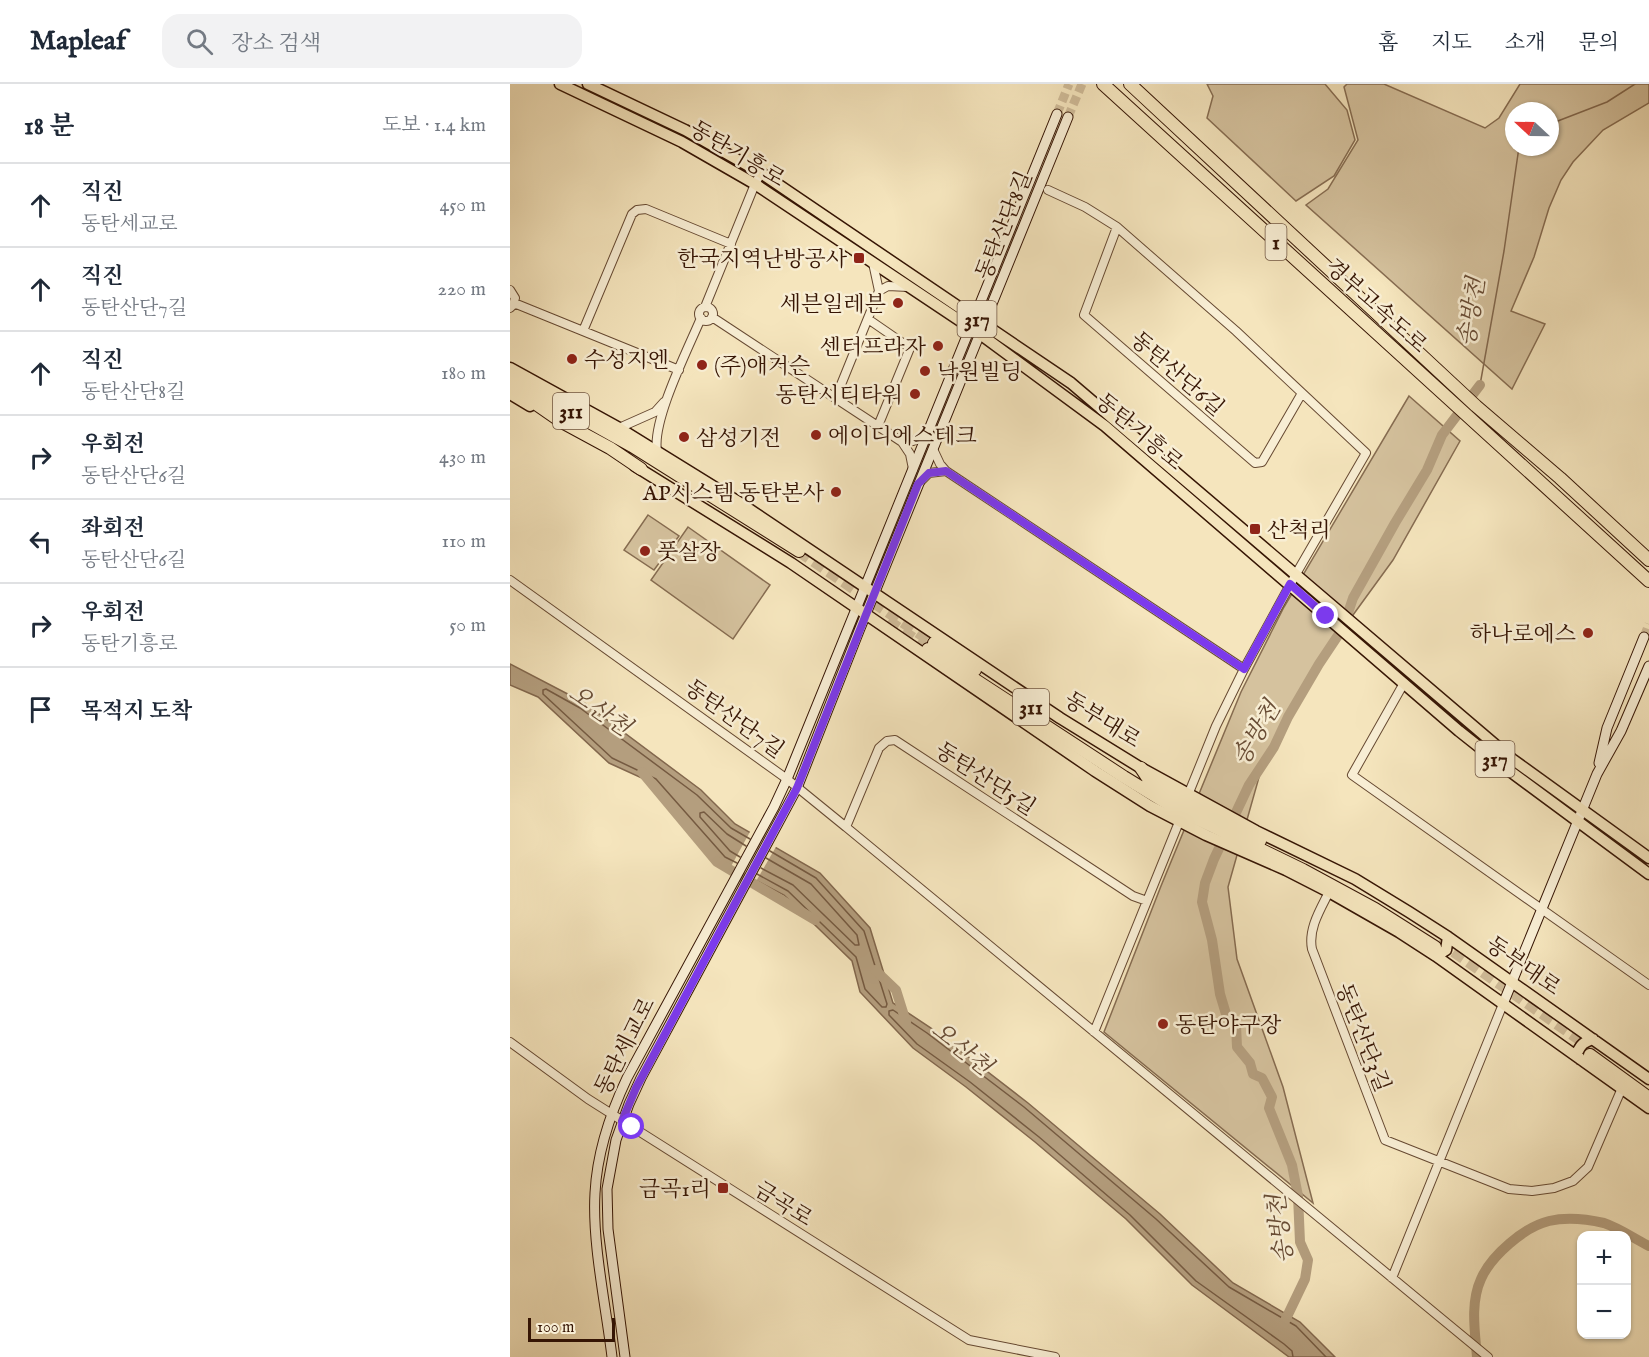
<!DOCTYPE html>
<html lang="ko">
<head>
<meta charset="utf-8">
<style>
  body { margin:0; font-family:"IM FELL English","Noto Serif KR",serif; background:#f2f2f3; color:#1f2937 }
  .controls { position:absolute; right:18px; bottom:18px; display:grid; overflow:hidden; border-radius:12px; box-shadow:0 2px 4px #0004 }
  .controls button { width:54px; height:54px; display:grid; place-items:center; padding:0; border:0; border-bottom:2px solid #e0e1e3; background:#fff; color:#1f2937; font:30px sans-serif }
  .compass { position:absolute; left:995px; top:18px; width:54px; height:54px; border-radius:50%; background:#fff; box-shadow:0 2px 4px #0004; rotate:292deg }
  .scale { position:absolute; left:18px; bottom:15px; width:87px; box-sizing:border-box; padding-left:6px; border:3px solid #361504; border-top:0; font-size:16px; line-height:21px; white-space:nowrap; color:#361504; -webkit-text-stroke:4px #f8eed4; paint-order:stroke }
  .stop { position:absolute; width:18px; height:18px; margin:-14px; border:4px solid #7c3aed; border-radius:50%; background:#fff }
  .stop.end { background:#7c3aed; border-color:#fff; box-shadow:0 2px 6px #0008 }
  .list { margin:0; padding:0; list-style:none }
  h2 { display:flex; justify-content:space-between; align-items:center; height:78px; margin:0; padding:0 24px; font-size:26px }
  h2 small { font-size:20px; font-weight:400; color:#747a83 }
  .list li { display:grid; grid-template-columns:39px 1fr auto; gap:18px; align-items:center; box-sizing:border-box; height:84px; padding:0 24px; border-top:2px solid #e0e1e3 }
  .list b { display:block; font-size:22px; white-space:nowrap }
  .list p { margin:0; font-size:20px; white-space:nowrap; color:#747a83 }
  .list em { font-size:20px; font-style:normal; color:#747a83 }
  .icon { flex:none; width:33px; height:33px; fill:none; stroke:currentColor; stroke-width:2; stroke-linecap:round; stroke-linejoin:round }
  .map { position:relative; flex:none; width:1139px; height:1273px; overflow:hidden }
  header { display:flex; align-items:center; gap:36px; box-sizing:border-box; height:84px; padding:0 30px; background:#fff; border-bottom:2px solid #e0e1e3 }
  header strong { font-size:28px }
  nav { display:flex; gap:33px; margin-inline-start:auto; font-size:21px }
  .search { width:420px; height:54px; background:#f2f2f3; display:flex; align-items:center; gap:15px; box-sizing:border-box; padding:0 21px; border-radius:18px; color:#747a83; font-size:22px }
  main { display:flex }
  aside { flex:1; background:#fff }
  .map>svg:first-child { display:block }
  .green { fill:#d5c29e; stroke:#866c51; stroke-width:1.5; fill-rule:evenodd }
  .water { fill:#b49e7e; stroke:#82674d; stroke-width:1.5 }
  .pier { fill:#f5e5bd }
  .lines { fill:none; stroke-linecap:round; stroke-linejoin:round }
  .shore { stroke:#755a41; stroke-width:1.5 }
  .stream { stroke:#82674d; stroke-width:1.5 }
  .river { stroke:#b49e7e; stroke-width:10 }
  .secondary-tunnel { stroke:#cfbb98; stroke-width:9; stroke-dasharray:9 4.5; stroke-linecap:butt }
  .trunk-tunnel { stroke:#cfbb98; stroke-width:12; stroke-dasharray:12 6; stroke-linecap:butt }
  .tertiary-casing { stroke:#664932; stroke-width:10 }
  .secondary-casing { stroke:#361504; stroke-width:11 }
  .primary-casing { stroke:#361504; stroke-width:13 }
  .trunk-casing { stroke:#361504; stroke-width:14 }
  .motorway-casing { stroke:#361504; stroke-width:14 }
  .tertiary { stroke:#f8eed4; stroke-width:8 }
  .secondary { stroke:#f8eed4; stroke-width:9 }
  .primary { stroke:#f5e5bd; stroke-width:10 }
  .trunk { stroke:#f5e5bd; stroke-width:12 }
  .motorway { stroke:#f5e5bd; stroke-width:12 }
  .route { stroke:#7c3aed; stroke-width:8 }
  .poi-dot { fill:#8f2418; stroke:#f8eed4; stroke-width:2 }
  .labels { text-anchor:middle; stroke-width:5; stroke-linejoin:round; paint-order:stroke }
  .shield { fill:#f8eed4; stroke:#705642; stroke-width:1.5 }
  .shield-label { font-size:21px; font-weight:bold; fill:#361504 }
  .street-label { font-size:22px; fill:#361504; stroke:#f8eed4 }
  .poi-label { font-size:22px; fill:#361504; stroke:#f8eed4; text-anchor:start }
  .water-label { font-size:24px; font-style:italic; fill:#684c35; stroke:#f8eed4 }
</style>
</head>
<body>
<header>
<strong>Mapleaf</strong>
<div class="search"><svg class="icon" aria-label="search" viewBox="0 0 24 24"><circle cx="10" cy="10" r="6"/><path d="M15 15l6 6"/></svg>장소 검색</div>
<nav><a>홈</a><a>지도</a><a>소개</a><a>문의</a></nav>
</header>
<main>
<aside>
<h2>18 분<small>도보 · 1.4 km</small></h2>
<ul class="list">
<li><svg class="icon" aria-label="ahead" viewBox="0 0 24 24"><path d="M12 20V5M6 11l6-6 6 6"/></svg><div><b>직진</b><p>동탄세교로</p></div><em>450 m</em></li>
<li><svg class="icon" aria-label="ahead" viewBox="0 0 24 24"><path d="M12 20V5M6 11l6-6 6 6"/></svg><div><b>직진</b><p>동탄산단7길</p></div><em>220 m</em></li>
<li><svg class="icon" aria-label="ahead" viewBox="0 0 24 24"><path d="M12 20V5M6 11l6-6 6 6"/></svg><div><b>직진</b><p>동탄산단8길</p></div><em>180 m</em></li>
<li><svg class="icon" aria-label="right" viewBox="0 0 24 24"><path d="M7 20v-9h11M14 6l5 5-5 5"/></svg><div><b>우회전</b><p>동탄산단6길</p></div><em>430 m</em></li>
<li><svg class="icon" aria-label="left" viewBox="0 0 24 24"><path d="M17 20v-9H6M10 6l-5 5 5 5"/></svg><div><b>좌회전</b><p>동탄산단6길</p></div><em>110 m</em></li>
<li><svg class="icon" aria-label="right" viewBox="0 0 24 24"><path d="M7 20v-9h11M14 6l5 5-5 5"/></svg><div><b>우회전</b><p>동탄기흥로</p></div><em>50 m</em></li>
<li><svg class="icon" aria-label="arrive" viewBox="0 0 24 24"><path d="M6 21V4h12l-3 4 3 4H6"/></svg><div><b>목적지 도착</b></div></li>
</ul>
</aside>
<div class="map">
<svg width="1139" height="1273" viewBox="0 0 1139 1273">
  <rect width="100%" height="100%" fill="#f5e5bd"/>
  <filter id="stains"><feTurbulence type="fractalNoise" baseFrequency=".00333" numOctaves="4"/><feColorMatrix values="0 0 0 0 .2 0 0 0 0 .09 0 0 0 0 .02 0 0 0 .5 -.17"/></filter>
  <radialGradient id="worn" r=".72"><stop offset=".6" stop-color="#630" stop-opacity="0"/><stop offset="1" stop-color="#630" stop-opacity=".3"/></radialGradient>
  <!-- green -->
  <path class="green" d="M697,0H815L837,26L845,56L824,92L786,117L697,34L703,12Z
    M837,0H874L975,44L989,34L1010,0H1139V19L1093,46L1063,78L1051,96L1039,124L1024,173L1001,227L1035,240L1002,305L796,121L818,105L848,56L834,3ZM1004,27H1040V63H1004Z
    M899,312L950,357L883,476L827,553L753,679L718,803L727,875L773,1003L803,1119L594,948L651,802L731,608L774,523Z
    M138,431L169,452L144,486L114,466Z
    M178,443L260,501L223,555L141,496Z"/>
  <!-- water -->
  <path class="water" d="M0,580L73,618L191,706L225,740L310,789L360,844L383,919L421,944L518,1019L650,1130L723,1199L790,1238L825,1273H779L682,1201L616,1135L525,1058L456,1003L403,964L350,908L342,877L274,811L211,778L143,699L99,679L28,613L0,601Z"/>
  <!-- pier -->
  <path class="pier" d="M241,746L267,761L245,799L219,786Z"/>
  <g class="lines">
    <!-- shore -->
    <path class="shore" d="M230,773L220,767L190,733V729L194,728L217,750L236,762
      M227,779L215,773L146,695L102,674L33,610V606L36,605L70,624L187,711L221,744L240,755
      M251,784L283,801L345,861H349L347,851L301,800L256,774
      M247,790L278,807L346,873L355,905L372,923H376L377,920L354,847L306,794L260,767
      M783,1273L782,1267L774,1260L686,1197L620,1131L529,1053L460,998L407,960L379,931V927L383,926L417,949L514,1023L646,1135L719,1203L786,1242L816,1273"/>
    <!-- stream -->
    <path class="stream" d="M1040,40L1097,18L1125,0
      M970,301L994,167L1009,63"/>
    <!-- river -->
    <path class="river" d="M132,688L207,778L305,836
      M365,886L386,906L396,938
      M772,1243L795,1195L798,1176L790,1158L788,1112L782,1081L759,1024L762,1013L752,994L743,990L740,979L727,963L726,941L716,930L710,910L702,856L692,818L695,799L704,775L739,701L764,663L778,633L809,580L833,544L843,514L885,439L917,386L932,351L970,301
      M967,1273C965,1248 960,1219 971,1195C981,1172 1014,1143 1039,1137C1057,1133 1076,1135 1094,1139C1109,1144 1125,1155 1139,1162"/>
    <!-- secondary-tunnel -->
    <path class="secondary-tunnel" d="M547,30L559,0
      M558,33L572,0
      M1134,553L1139,540"/>
    <!-- trunk-tunnel -->
    <path class="trunk-tunnel" d="M289,467L424,559
      M378,537L418,565
      M929,857L1085,966"/>
    <!-- tertiary casing -->
    <g class="tertiary-casing">
      <path id="tertiary" d="M538,106L575,123L607,143L726,247L856,369L786,490L734,585L706,642L678,711
        M607,143L574,231L745,379L752,378L792,309
        M0,206L5,214L3,221L0,224
        M369,207L378,202L398,203
        M4,219L169,286
        M195,223L245,100L251,89
        M189 230a7 7 0 1 1 14 0a7 7 0 1 1-14 0Z
        M202,233L392,358L400,370L403,385
        M358,235L400,264L368,342
        M73,247L122,130L127,126L136,125L221,160
        M326,313L369,207L363,179
        M109,344L145,328L154,318
        M392,358L403,357L418,348
        M423,365L430,380L436,387L734,585
        M147,367C142,336 178,265 191,234
        M410,398L419,389L436,387
        M0,496L277,695L336,743
        M894,599L842,691L1139,901
        M819,808C810,826 798,845 802,865L875,1056L999,1105L1022,1107L1044,1104L1063,1097L1078,1083L1112,1004
        M637,817L623,812L385,656L377,657L369,664L336,743L978,1273
        M584,948L669,738
        M0,958L78,1015L459,1256L545,1273
        M882,1194L993,920"/>
    </g>
    <!-- secondary casing -->
    <g class="secondary-casing">
      <path id="secondary" d="M1089,679L1097,644L1134,553
        M993,920L1087,690L1111,647L1139,582
        M102,1273C96,1222 82,1159 85,1109C87,1069 100,1030 117,994L264,723L277,695L547,30
        M115,1273L98,1145L97,1105L106,1056L119,1020L131,994L287,704L349,547L558,33"/>
    </g>
    <!-- primary casing -->
    <g class="primary-casing">
      <path id="primary" d="M50,0L172,58L245,100L470,250L595,342L949,647L997,685L1139,790
        M78,0L175,46L251,89L561,299L1002,675L1139,774
        M0,284L109,344L227,417L550,634L631,684L746,747L845,795L899,828L938,853L1139,995
        M0,310L20,322
        M125,382L281,479L585,687L640,722L696,751L776,786L819,808L889,848L926,872L1139,1024
        M926,872L936,866L938,853
        M1070,975L1067,969C1071,960 1074,958 1083,955"/>
    </g>
    <!-- trunk casing -->
    <g class="trunk-casing">
      <path id="trunk" d="M0,294L122,362L289,467
        M3,304L52,338L100,364L131,385
        M424,559L465,586
        M418,565L614,693L663,723L793,786L865,825L925,863
        M631,684L643,702
        M638,699L704,735L750,757
        M1080,971L1139,1014"/>
    </g>
    <!-- motorway casing -->
    <g class="motorway-casing">
      <path id="motorway" d="M593,0L1139,497
        M620,0L966,322L1050,394L1139,476"/>
    </g>
    <!-- tertiary -->
    <use href="#tertiary" class="tertiary"/>
    <!-- secondary -->
    <use href="#secondary" class="secondary"/>
    <!-- primary -->
    <use href="#primary" class="primary"/>
    <!-- trunk -->
    <use href="#trunk" class="trunk"/>
    <!-- motorway -->
    <use href="#motorway" class="motorway"/>
  </g>
  <g class="lines">
    <!-- route -->
    <path class="route" d="M122,1043L112,1037L126,1004L287,704L408,400L419,389L436,387L734,585L780,500L816,532"/>
  </g>
  <!-- markers -->
  <g class="poi-dot">
    <rect x="343" y="168" width="12" height="12" rx="3"/>
    <circle cx="388" cy="219" r="6"/>
    <circle cx="428" cy="262" r="6"/>
    <circle cx="62" cy="275" r="6"/>
    <circle cx="192" cy="281" r="6"/>
    <circle cx="415" cy="287" r="6"/>
    <circle cx="405" cy="310" r="6"/>
    <circle cx="306" cy="351" r="6"/>
    <circle cx="174" cy="353" r="6"/>
    <circle cx="326" cy="408" r="6"/>
    <rect x="739" y="439" width="12" height="12" rx="3"/>
    <circle cx="135" cy="467" r="6"/>
    <circle cx="1078" cy="549" r="6"/>
    <circle cx="653" cy="940" r="6"/>
    <rect x="207" y="1098" width="12" height="12" rx="3"/>
  </g>
  <g class="labels">
    <!-- shield labels -->
    <g class="shield">
      <rect x="755.5" y="140" width="21" height="36" rx="4.5"/>
      <rect x="447.5" y="217" width="39" height="36" rx="4.5"/>
      <rect x="43" y="309" width="36" height="36" rx="4.5"/>
      <rect x="503" y="605" width="36" height="36" rx="4.5"/>
      <rect x="965.5" y="657" width="39" height="36" rx="4.5"/>
    </g>
    <g class="shield-label">
      <text x="766" y="165">1</text>
      <text x="467" y="242">317</text>
      <text x="61" y="334">311</text>
      <text x="521" y="630">311</text>
      <text x="985" y="682">317</text>
    </g>
    <!-- street labels -->
    <g class="street-label">
      <text transform="translate(228 69) rotate(31)" y="8">동탄기흥로</text>
      <text transform="translate(493 141) rotate(-68)" y="8">동탄산단8길</text>
      <text transform="translate(867 221) rotate(42)" y="8">경부고속도로</text>
      <text transform="translate(668 289) rotate(41)" y="8">동탄산단6길</text>
      <text transform="translate(630 347) rotate(40)" y="8">동탄기흥로</text>
      <text transform="translate(225 634) rotate(36)" y="8">동탄산단7길</text>
      <text transform="translate(593 635) rotate(32)" y="8">동부대로</text>
      <text transform="translate(476 694) rotate(33)" y="8">동탄산단5길</text>
      <text transform="translate(1014 881) rotate(35)" y="8">동부대로</text>
      <text transform="translate(854 953) rotate(69)" y="8">동탄산단3길</text>
      <text transform="translate(114 962) rotate(-63)" y="8">동탄세교로</text>
      <text transform="translate(274 1119) rotate(32)" y="8">금곡로</text>
    </g>
    <!-- poi labels -->
    <g class="poi-label">
      <text x="337" y="182" text-anchor="end">한국지역난방공사</text>
      <text x="376" y="227" text-anchor="end">세븐일레븐</text>
      <text x="416" y="270" text-anchor="end">센터프라자</text>
      <text x="74" y="283">수성지엔</text>
      <text x="204" y="289">(주)애거슨</text>
      <text x="427" y="295">낙원빌딩</text>
      <text x="393" y="318" text-anchor="end">동탄시티타워</text>
      <text x="318" y="359">에이디에스테크</text>
      <text x="186" y="361">삼성기전</text>
      <text x="314" y="416" text-anchor="end">AP시스템 동탄본사</text>
      <text x="757" y="453">산척리</text>
      <text x="147" y="475">풋살장</text>
      <text x="1066" y="557" text-anchor="end">하나로에스</text>
      <text x="665" y="948">동탄야구장</text>
      <text x="201" y="1112" text-anchor="end">금곡1리</text>
    </g>
    <!-- water labels -->
    <g class="water-label">
      <text transform="translate(961 228) rotate(-81)" y="8">송방천</text>
      <text transform="translate(90 626) rotate(35)" y="8">오산천</text>
      <text transform="translate(746 649) rotate(-59)" y="8">송방천</text>
      <text transform="translate(452 964) rotate(39)" y="8">오산천</text>
      <text transform="translate(770 1145) rotate(-97)" y="8">송방천</text>
    </g>
  </g>
  <rect width="100%" height="100%" filter="url(#stains)"/>
  <rect width="100%" height="100%" fill="url(#worn)"/>
</svg>
<div class="controls">
<button>+</button>
<button>−</button>
</div>
<svg class="compass" viewBox="-18 -18 36 36"><path d="M0-13l5 13h-10z" fill="#e53935"/><path d="M0 13l5-13h-10z" fill="#747a83"/></svg>
<div class="scale">100 m</div>
<div class="stop" style="left:122px;top:1043px"></div>
<div class="stop end" style="left:816px;top:532px"></div>
</div>
</main>
</body>
</html>
